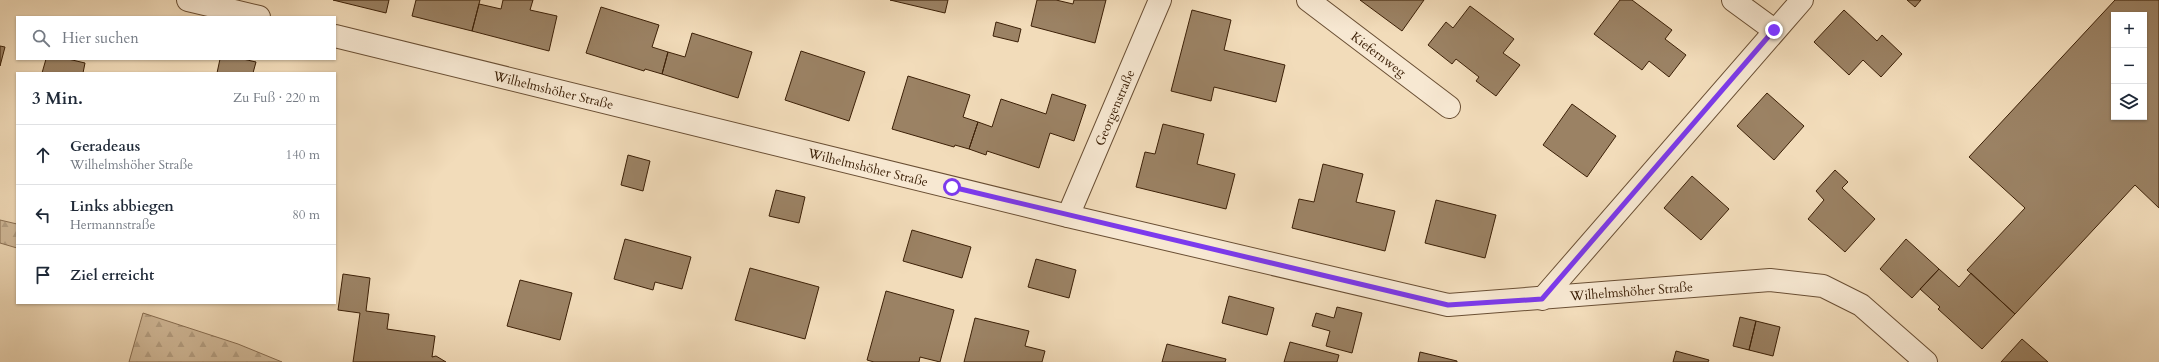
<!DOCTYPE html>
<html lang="de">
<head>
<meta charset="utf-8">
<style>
  body { margin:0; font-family:Cardo,serif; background:#f2f2f3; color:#1f2937 }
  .controls { position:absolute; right:12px; top:12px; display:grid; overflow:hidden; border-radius:0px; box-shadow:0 1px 3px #0004 }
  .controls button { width:36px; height:36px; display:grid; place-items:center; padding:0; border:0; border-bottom:1px solid #e0e1e3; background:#fff; color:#1f2937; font:20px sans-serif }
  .stop { position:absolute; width:12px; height:12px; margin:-9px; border:3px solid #7c3aed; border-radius:50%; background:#fff }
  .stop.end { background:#7c3aed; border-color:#fff; box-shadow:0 1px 4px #0008 }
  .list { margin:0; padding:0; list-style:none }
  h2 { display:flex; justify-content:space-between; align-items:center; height:52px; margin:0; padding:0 16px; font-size:17px }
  h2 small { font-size:13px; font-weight:400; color:#747a83 }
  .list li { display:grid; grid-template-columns:26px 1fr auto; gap:12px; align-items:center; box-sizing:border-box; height:60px; padding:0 16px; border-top:1px solid #e0e1e3 }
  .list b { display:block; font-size:15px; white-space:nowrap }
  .list p { margin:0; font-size:13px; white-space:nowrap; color:#747a83 }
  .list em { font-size:13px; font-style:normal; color:#747a83 }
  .icon { flex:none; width:22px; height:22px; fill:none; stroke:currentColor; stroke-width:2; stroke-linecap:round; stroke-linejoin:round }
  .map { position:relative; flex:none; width:2159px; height:362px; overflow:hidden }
  .search { position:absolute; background:#fff; box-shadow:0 1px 3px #0004; left:16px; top:16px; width:320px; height:44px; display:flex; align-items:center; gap:10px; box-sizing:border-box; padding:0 14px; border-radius:0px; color:#747a83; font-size:15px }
  .panel { position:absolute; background:#fff; box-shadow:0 1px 3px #0004; left:16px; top:72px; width:320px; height:232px; border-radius:0px }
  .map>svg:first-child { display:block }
  .forest { fill:url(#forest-firs); stroke:#886e52 }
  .building { fill:#9b8264; stroke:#3c2007; fill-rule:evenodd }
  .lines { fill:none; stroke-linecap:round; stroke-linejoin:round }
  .minor-casing { stroke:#6a4f34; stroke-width:24 }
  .minor { stroke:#f7e8d2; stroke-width:22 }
  .route { stroke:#7c3aed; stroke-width:5 }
  .labels { text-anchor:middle; stroke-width:3; stroke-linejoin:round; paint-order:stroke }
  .street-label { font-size:13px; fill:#3c2007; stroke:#f7e8d2 }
</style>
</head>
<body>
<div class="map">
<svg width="2159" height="362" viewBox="0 0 2159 362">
  <defs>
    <pattern id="forest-firs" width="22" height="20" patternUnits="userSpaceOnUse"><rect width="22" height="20" fill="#d3bc9c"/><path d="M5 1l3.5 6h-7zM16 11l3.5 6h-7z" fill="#b6a185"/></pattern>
  </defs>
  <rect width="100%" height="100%" fill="#f2dcba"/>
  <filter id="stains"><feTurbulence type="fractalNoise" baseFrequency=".005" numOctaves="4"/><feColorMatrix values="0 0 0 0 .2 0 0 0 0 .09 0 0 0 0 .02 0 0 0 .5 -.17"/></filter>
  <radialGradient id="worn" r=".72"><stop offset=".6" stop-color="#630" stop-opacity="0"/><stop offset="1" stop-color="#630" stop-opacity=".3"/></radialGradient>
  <!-- forest -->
  <path class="forest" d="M0,220L17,224V248L0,243Z
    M143,313L238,344L282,362H129Z"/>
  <!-- building -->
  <path class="building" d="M333,0H389L386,13Z
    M416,0H480L472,31L412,16Z
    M503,0H533L530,10L557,16L549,51L472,31L479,4L501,9Z
    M890,0H948L945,13Z
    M1037,0H1056L1073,4L1074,0H1106L1095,43L1031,26Z
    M1360,0H1424L1402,31Z
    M1620,0H1632L1672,30L1665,39L1686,55L1669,77L1649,61L1642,70L1594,34Z
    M1907,0H1921L1915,7Z
    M2115,0H2159V208L2135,185L2015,314L1967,270L2025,208L1969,157ZM2114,15H2144V117H2114Z
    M1470,6L1514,39L1503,53L1520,65L1496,96L1476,81L1479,77L1456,59L1452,64L1428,45L1446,22L1453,28Z
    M601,7L659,25L652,47L668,52L662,74L645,69L644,71L586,53Z
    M1192,10L1231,20L1224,50L1285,65L1276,102L1214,87L1211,101L1171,91Z
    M1844,10L1877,41L1882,35L1902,54L1881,77L1863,60L1849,75L1814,42Z
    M996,22L1021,29L1018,42L993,36Z
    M692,33L752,52L738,98L662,74L668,52L685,57Z
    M0,46L5,47L0,66Z
    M801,51L865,72L849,121L785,100Z
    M46,59H68L85,63L83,73H42Z
    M220,59H243L256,62L253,73H217Z
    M908,76L970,95L963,117L978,122L969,149L955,145L954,147L892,129Z
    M1767,93L1804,126L1774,160L1737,126Z
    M1052,94L1086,105L1074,141L1050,133L1039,168L987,151L986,155L969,149L978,122L992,127L1001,99L1046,114Z
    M1572,104L1616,136L1587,177L1543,145Z
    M1163,124L1204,134L1197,164L1235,174L1226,209L1136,187L1145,152L1155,154Z
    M628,155L650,161L643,191L621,185Z
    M1323,164L1363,174L1356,202L1395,211L1385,251L1292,228L1299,199L1314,202Z
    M1835,170L1848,182L1842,188L1875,219L1845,252L1808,219L1824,200L1816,191Z
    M1692,176L1729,209L1701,240L1664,208Z
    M776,190L805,197L799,223L769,216Z
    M1436,200L1496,215L1485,258L1425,243Z
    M912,230L971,247L962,278L903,261Z
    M625,239L691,257L682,289L655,282L653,290L614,279Z
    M1906,239L1939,269L1912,298L1880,269Z
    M1036,259L1076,270L1069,298L1028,287Z
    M750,268L819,287L805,339L735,320Z
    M1939,269L1959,287L1971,273L2015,314L1982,349L1938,309L1940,307L1920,289Z
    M343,274L370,278L366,311L389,314L387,329L435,336L432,357L436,356L446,362H353L360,313L338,310Z
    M520,280L572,293L560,340L507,326Z
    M886,291L954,310L940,362L920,357L919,362H874L867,360Z
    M1229,296L1274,308L1267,335L1222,323Z
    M1337,307L1362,313L1352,353L1326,346L1330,331L1312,326L1316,313L1334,318Z
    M1740,317L1756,321L1749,350L1733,346Z
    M975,318L1029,331L1025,346L1045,351L1042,362H964Z
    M1756,321L1780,327L1773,356L1749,350Z
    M2022,339L2048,362H2001Z
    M1290,342L1339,355L1337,362H1284Z
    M1167,344L1226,359L1225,362H1162Z
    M1676,351L1709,360L1708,362H1673Z
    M1420,352L1457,361V362H1418Z"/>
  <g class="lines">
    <!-- minor casing -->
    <g class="minor-casing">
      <g id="minor">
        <path d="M188,0L259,17"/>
        <path id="s1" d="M1308,0L1449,107"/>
        <path d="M1733,0L1774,30"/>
        <path id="s2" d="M335,36L1068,216L1448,305L1770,280L1823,286L1861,305L1926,362"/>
        <path id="s3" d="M1068,216L1160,0"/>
        <path d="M1542,299L1802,0"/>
      </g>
    </g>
    <!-- minor -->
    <use href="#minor" class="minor"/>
  </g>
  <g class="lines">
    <!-- route -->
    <path class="route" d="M952,187L1448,305L1542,299L1774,30"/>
  </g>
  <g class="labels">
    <!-- street labels -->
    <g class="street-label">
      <text dy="5" stroke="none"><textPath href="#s1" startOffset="89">Kiefernweg</textPath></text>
      <text dy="5" stroke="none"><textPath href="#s2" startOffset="225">Wilhelmshöher Straße</textPath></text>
      <text dy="5" stroke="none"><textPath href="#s3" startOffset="118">Georgenstraße</textPath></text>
      <text dy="5" stroke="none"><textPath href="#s2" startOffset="549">Wilhelmshöher Straße</textPath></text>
      <text dy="5" stroke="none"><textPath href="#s2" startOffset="1329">Wilhelmshöher Straße</textPath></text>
    </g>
  </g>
  <rect width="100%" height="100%" filter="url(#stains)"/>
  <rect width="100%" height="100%" fill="url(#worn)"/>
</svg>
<div class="controls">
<button>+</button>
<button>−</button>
<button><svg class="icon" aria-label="layers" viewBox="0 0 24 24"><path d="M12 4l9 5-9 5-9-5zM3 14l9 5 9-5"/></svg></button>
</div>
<div class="stop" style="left:952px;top:187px"></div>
<div class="stop end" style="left:1774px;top:30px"></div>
<div class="search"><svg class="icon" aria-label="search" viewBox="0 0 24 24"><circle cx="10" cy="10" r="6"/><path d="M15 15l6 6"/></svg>Hier suchen</div>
<section class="panel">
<h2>3 Min.<small>Zu Fuß · 220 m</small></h2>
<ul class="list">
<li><svg class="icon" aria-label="ahead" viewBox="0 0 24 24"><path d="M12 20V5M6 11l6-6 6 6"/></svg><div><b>Geradeaus</b><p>Wilhelmshöher Straße</p></div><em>140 m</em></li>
<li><svg class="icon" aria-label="left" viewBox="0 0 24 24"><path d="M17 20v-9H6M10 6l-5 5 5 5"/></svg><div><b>Links abbiegen</b><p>Hermannstraße</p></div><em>80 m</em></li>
<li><svg class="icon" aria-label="arrive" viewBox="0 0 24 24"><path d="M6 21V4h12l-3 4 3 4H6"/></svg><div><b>Ziel erreicht</b></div></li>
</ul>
</section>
</div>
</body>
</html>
